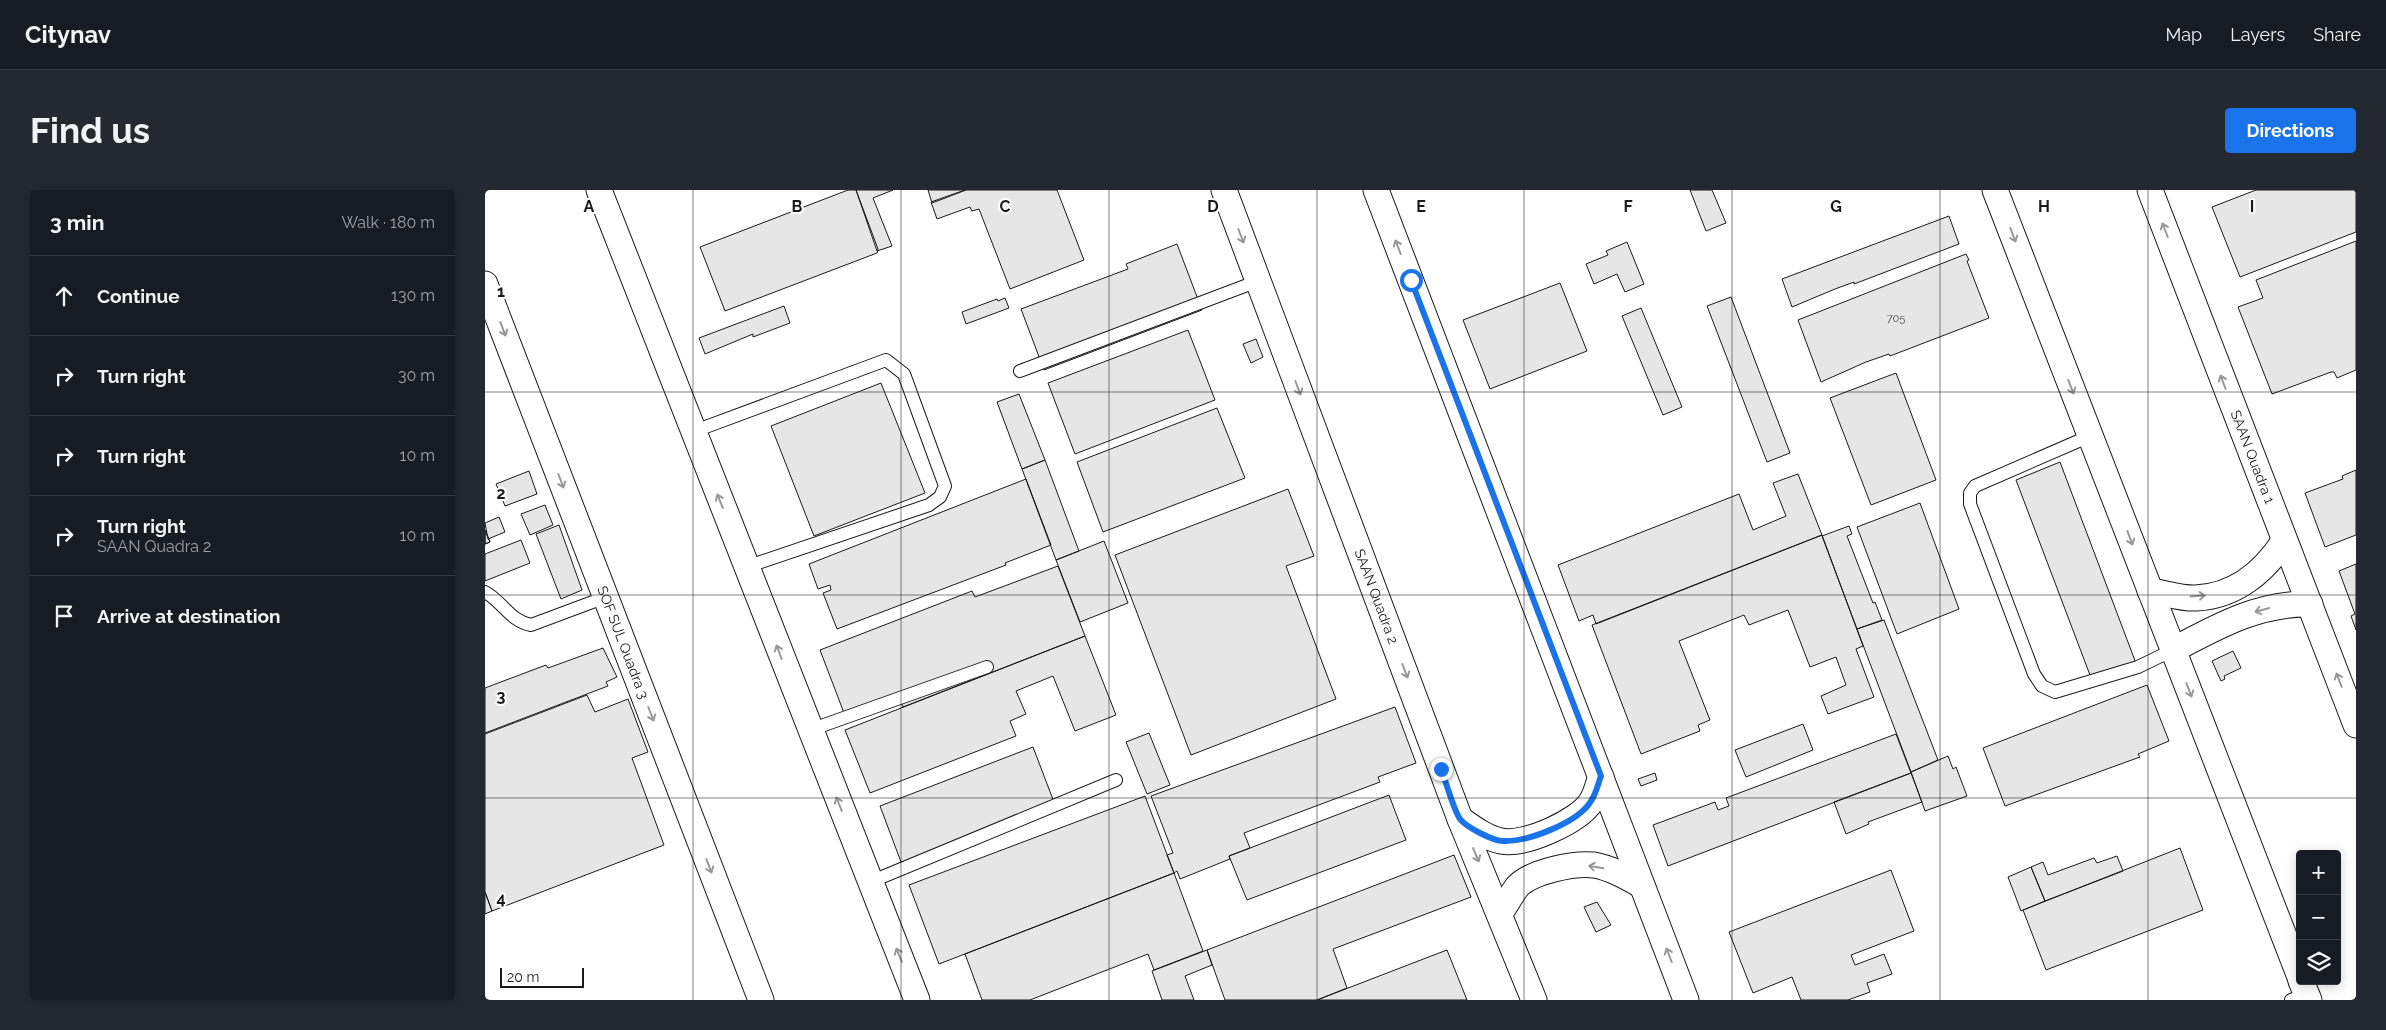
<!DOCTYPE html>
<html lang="en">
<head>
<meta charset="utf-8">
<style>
  body { margin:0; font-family:Raleway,sans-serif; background:#242831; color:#f1f3f6 }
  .controls { position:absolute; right:15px; bottom:15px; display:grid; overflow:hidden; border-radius:5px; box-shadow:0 2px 12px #0003 }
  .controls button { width:45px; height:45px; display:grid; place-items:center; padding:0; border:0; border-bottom:1px solid #363941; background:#171b24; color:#f1f3f6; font:25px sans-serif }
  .scale { position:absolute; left:15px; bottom:12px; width:84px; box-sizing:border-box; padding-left:5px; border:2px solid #1a1a1a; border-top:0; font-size:14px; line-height:18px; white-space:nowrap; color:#1a1a1a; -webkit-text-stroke:4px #fff; paint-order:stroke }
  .stop { position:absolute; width:15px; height:15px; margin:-11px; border:4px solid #1a73e8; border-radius:50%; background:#fff }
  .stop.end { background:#1a73e8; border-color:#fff; box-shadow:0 1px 5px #0008 }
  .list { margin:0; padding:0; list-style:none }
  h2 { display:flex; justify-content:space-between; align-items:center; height:65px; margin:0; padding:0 20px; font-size:21px }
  h2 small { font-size:16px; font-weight:400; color:#9ea1a6 }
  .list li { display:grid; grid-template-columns:32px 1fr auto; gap:15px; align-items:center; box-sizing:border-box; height:80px; padding:0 20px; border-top:1px solid #363941 }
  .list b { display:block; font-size:19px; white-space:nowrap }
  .list p { margin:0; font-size:16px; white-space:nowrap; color:#9ea1a6 }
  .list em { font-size:16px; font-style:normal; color:#9ea1a6 }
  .icon { flex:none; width:28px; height:28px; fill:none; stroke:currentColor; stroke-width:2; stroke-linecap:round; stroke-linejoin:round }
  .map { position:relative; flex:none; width:1871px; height:810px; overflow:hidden; border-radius:5px }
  header { display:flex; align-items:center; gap:30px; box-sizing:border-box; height:70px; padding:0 25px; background:#171b24; border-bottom:1px solid #363941 }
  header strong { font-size:24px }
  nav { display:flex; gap:28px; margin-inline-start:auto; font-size:18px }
  .intro { display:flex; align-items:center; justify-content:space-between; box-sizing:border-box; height:120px; padding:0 30px }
  h1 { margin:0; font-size:35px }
  .button { padding:12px 22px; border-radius:5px; background:#1a73e8; color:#fff; font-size:18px; font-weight:700 }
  main { display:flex; gap:30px; padding:0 30px }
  aside { flex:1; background:#171b24; border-radius:5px; box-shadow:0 2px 12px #0003 }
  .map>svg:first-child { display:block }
  .building { fill:#e6e6e6; stroke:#1a1a1a }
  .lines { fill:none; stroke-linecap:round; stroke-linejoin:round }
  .lane-casing { stroke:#1a1a1a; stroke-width:14 }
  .street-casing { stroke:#1a1a1a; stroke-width:27 }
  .lane { stroke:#fff; stroke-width:12 }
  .street { stroke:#fff; stroke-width:25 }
  .oneway { stroke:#989898 }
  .route { stroke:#1a73e8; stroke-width:6 }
  .grid { fill:none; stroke:#1a1a1a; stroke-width:1; stroke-opacity:0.55 }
  .labels { text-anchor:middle; stroke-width:4; stroke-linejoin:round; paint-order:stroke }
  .number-label { font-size:11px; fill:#4d4d4d }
  .street-label { font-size:14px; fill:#1a1a1a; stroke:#fff }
  .grid-label { font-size:16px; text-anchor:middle; font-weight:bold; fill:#1a1a1a; stroke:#fff; stroke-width:4; stroke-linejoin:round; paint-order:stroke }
</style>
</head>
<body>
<header>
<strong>Citynav</strong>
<nav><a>Map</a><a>Layers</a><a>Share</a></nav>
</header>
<div class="intro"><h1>Find us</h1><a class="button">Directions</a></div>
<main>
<aside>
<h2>3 min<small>Walk · 180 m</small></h2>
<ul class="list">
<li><svg class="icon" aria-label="ahead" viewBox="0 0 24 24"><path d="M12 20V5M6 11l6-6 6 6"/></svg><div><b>Continue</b></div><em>130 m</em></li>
<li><svg class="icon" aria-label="right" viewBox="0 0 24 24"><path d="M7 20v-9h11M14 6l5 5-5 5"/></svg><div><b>Turn right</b></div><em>30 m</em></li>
<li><svg class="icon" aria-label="right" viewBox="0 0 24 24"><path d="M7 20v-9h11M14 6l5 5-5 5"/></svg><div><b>Turn right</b></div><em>10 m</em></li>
<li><svg class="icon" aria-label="right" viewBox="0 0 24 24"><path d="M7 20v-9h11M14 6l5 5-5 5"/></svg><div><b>Turn right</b><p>SAAN Quadra 2</p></div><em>10 m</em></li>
<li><svg class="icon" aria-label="arrive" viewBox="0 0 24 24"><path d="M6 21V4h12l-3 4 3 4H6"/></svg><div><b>Arrive at destination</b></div></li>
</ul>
</aside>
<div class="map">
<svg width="1871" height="810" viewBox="0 0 1871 810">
  <rect width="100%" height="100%" fill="#fff"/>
  <!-- building -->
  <path class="building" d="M363,0H371L393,59L392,63L240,121L215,57Z
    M371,0H408L388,8L407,56L392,61Z
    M443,0H481L447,13Z
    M480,0H572L599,70L525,99L494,19L487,21L485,17L452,29L446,12Z
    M1205,0H1227L1241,33L1221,41Z
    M1771,0H1871V42L1755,87L1727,17Z
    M1464,26L1474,54L1369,94V92L1350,99L1307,117L1297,89Z
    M1871,51V180L1852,188L1849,182H1846L1787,204L1753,117L1778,108L1771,90Z
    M1142,52L1159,94L1140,102L1132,84L1109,94L1101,74L1123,65L1121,61Z
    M692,54L717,120L559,180L536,119L643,79L641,74Z
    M1481,64L1484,70L1482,71L1504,128L1405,166L1404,164L1381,172L1336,192L1313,130Z
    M1075,93L1102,161L1005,199L978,130Z
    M1246,107L1305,263L1282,272L1222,116Z
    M520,108L524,118L481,134L477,122L512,109L513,111Z
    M299,116L305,133L268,147V144L220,164L214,148Z
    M1156,118L1197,217L1178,225L1137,126Z
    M703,140L730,210L590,264L563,193Z
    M771,149L778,167L766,173L758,154Z
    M1411,183L1451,290L1386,315L1345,208Z
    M396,193L440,303L329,346L286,236Z
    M534,204L560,270L537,279L512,212Z
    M732,218L760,288L618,342L592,272Z
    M560,270L594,361L571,370L537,279Z
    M1575,272L1652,476L1608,493L1531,290Z
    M1871,280V345L1840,357L1820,303L1858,289L1857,286Z
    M44,281L52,304L20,316L11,294Z
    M1313,284L1337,345L1111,434L1108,425L1094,431L1073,375L1254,304L1268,340L1301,326L1288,293Z
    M541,289L566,355L520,373L521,375L352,439L338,403L346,400L345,395L333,399L324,374Z
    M803,299L829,366L801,376L851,509L706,565L630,365Z
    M1435,313L1474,419L1412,444L1372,337Z
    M60,315L68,335L45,345L36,324Z
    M14,327L20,342L3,349L0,333Z
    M74,335L97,400L76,409L51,344Z
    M1364,336L1367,344L1362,346L1388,413L1390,412L1397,430L1372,439L1337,346Z
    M0,340L5,352L0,354Z
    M0,340L5,352L0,354Z
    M1337,345L1378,456L1371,459L1389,507L1343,524L1336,506L1361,495L1351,467L1325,477L1303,420L1264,435L1259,425L1194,451L1225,530L1213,535L1215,541L1156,564L1107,435Z
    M36,350L45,373L0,391V364Z
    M619,351L643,413L595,432L571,370Z
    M1871,374V440L1866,426L1870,424L1854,381Z
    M573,376L600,446L418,517L412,503L359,523L335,460L487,401L490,407Z
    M1399,430L1453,570L1426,582L1372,439Z
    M600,446L631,525L590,541L568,486L531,501L541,524L525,531L531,546L385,603L360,540Z
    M118,458L132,487L121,492L123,496L0,543V498L61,475L63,478Z
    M1748,461L1756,478L1739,486L1740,489L1736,491L1727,471Z
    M1662,495L1684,551L1653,564L1655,567L1520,616L1498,558Z
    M102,505L110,522L143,509L163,562L147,568L179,655L7,721L0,702V544Z
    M910,517L931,573L893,587L895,592L759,643L765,658L744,666L745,669L695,689L692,681L689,683L682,665L688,663L666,606Z
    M1318,534L1328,560L1261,587L1250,560Z
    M664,543L685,595L662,604L641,552Z
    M1411,544L1426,583L1183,676L1168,635L1230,612L1233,620L1244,616L1241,608Z
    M548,557L572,620L419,680L395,616Z
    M1463,566L1468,579L1471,577L1482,606L1440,621L1426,582Z
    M1170,583L1172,590L1156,596L1153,589Z
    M1426,583L1437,612L1383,632L1384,634L1361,644L1349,612Z
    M904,605L921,650L762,710L744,666Z
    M660,606L689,683L454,774L424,695Z
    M1695,658L1718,720L1561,780L1538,720Z
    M969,665L986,707L848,759L862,798L832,810H740L722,760Z
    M1632,666L1638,681L1560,711L1546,677L1558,672L1563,685L1609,668L1612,673Z
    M1546,677L1560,711L1536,721L1523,687Z
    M1406,680L1429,741L1366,765L1370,775L1399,764L1407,784L1382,793L1385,802L1363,810H1316L1307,787L1268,803L1244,742Z
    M689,683L718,761L669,780L663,764L545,810H497L480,764Z
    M0,702L7,721L0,724Z
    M1112,712L1126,735L1111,742L1099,717Z
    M722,760L727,775L700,786L709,810H677L667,781Z
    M962,760L982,810H832L941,768Z"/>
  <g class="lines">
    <!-- lane casing -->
    <g class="lane-casing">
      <path id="lane" d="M535,181L773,91
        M207,242L401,170L419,184L460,296L455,307L444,315L261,377
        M1605,246L1490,296L1485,303V314L1549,484L1557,496L1570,502L1653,477L1688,460
        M0,402C18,412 25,431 46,435L121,407
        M325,540L502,477
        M385,692L631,590
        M1806,810L1821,805"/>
    </g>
    <!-- street casing -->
    <g class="street-casing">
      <g id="street">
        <path d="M114,0L432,810"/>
        <path id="s1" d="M739,0L975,629L1049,810"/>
        <path d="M891,0L1201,810"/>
        <path d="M1510,0L1815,787"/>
        <path id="s2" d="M1665,0L1871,535"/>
        <path id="s3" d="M0,94L276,810"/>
        <path d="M1665,401C1680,403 1697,409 1711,408C1750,406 1779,382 1799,351"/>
        <path d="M1688,460C1733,436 1774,413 1825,414"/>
        <path d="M975,629C988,638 1001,648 1016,651C1039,656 1093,632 1106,612C1111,605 1113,594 1116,587"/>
        <path d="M1015,723C1021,715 1026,705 1032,697C1047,681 1089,673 1109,675C1126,678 1142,687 1156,695"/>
        <path d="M1816,791L1824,810"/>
      </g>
    </g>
    <!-- lane -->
    <use href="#lane" class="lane"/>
    <!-- street -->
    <use href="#street" class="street"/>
  </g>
  <!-- one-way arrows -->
  <defs><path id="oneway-shaft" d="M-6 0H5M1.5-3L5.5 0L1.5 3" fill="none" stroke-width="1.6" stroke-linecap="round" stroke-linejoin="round" transform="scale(1.25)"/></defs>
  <g class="oneway">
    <use href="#oneway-shaft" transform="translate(1680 40) rotate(-111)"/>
    <use href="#oneway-shaft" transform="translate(1528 45) rotate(69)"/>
    <use href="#oneway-shaft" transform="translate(756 46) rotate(69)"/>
    <use href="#oneway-shaft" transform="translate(913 57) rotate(-111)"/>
    <use href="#oneway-shaft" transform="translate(18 139) rotate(69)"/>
    <use href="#oneway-shaft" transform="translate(1738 192) rotate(-111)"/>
    <use href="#oneway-shaft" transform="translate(1586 197) rotate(69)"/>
    <use href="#oneway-shaft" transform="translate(813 198) rotate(69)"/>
    <use href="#oneway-shaft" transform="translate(76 291) rotate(69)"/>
    <use href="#oneway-shaft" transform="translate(235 311) rotate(-112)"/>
    <use href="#oneway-shaft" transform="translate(1645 348) rotate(69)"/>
    <use href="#oneway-shaft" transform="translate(1713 406) rotate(-4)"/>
    <use href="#oneway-shaft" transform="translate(1777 420) rotate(164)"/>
    <use href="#oneway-shaft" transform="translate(294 462) rotate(-111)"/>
    <use href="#oneway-shaft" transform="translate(920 481) rotate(69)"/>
    <use href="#oneway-shaft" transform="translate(1854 490) rotate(-111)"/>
    <use href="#oneway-shaft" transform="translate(1704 500) rotate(69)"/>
    <use href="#oneway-shaft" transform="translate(166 524) rotate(69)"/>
    <use href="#oneway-shaft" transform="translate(354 614) rotate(-112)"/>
    <use href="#oneway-shaft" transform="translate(991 665) rotate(67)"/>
    <use href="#oneway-shaft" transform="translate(224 676) rotate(69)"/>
    <use href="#oneway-shaft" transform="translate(1111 677) rotate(-171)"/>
    <use href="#oneway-shaft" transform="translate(414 765) rotate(-112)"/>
    <use href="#oneway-shaft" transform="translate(1184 765) rotate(-111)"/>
  </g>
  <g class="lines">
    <!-- route -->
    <path class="route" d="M926,90L1116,586C1113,594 1111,604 1106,611C1093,633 1042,652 1018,651C1008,651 981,637 975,629C968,619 961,591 956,579"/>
  </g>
  <!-- grid -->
  <path class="grid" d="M208,0V810M416,0V810M624,0V810M832,0V810M1039,0V810M1247,0V810M1455,0V810M1663,0V810M0,202H1871M0,405H1871M0,608H1871"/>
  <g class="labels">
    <!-- number labels -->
    <g class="number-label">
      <text x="1411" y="132">705</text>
    </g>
    <!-- street labels -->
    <g class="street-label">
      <text dy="5" stroke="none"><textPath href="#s2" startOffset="286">SAAN Quadra 1</textPath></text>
      <text dy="5" stroke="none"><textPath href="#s1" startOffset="434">SAAN Quadra 2</textPath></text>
      <text dy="5" stroke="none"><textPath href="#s3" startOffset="384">SOF SUL Quadra 3</textPath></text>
    </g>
  </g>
  <g class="grid-label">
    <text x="104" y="22">A</text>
    <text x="312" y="22">B</text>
    <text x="520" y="22">C</text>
    <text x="728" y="22">D</text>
    <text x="936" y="22">E</text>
    <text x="1143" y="22">F</text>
    <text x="1351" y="22">G</text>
    <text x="1559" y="22">H</text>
    <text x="1767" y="22">I</text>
    <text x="16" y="107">1</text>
    <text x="16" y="309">2</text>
    <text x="16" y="512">3</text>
    <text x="16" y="714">4</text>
  </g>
</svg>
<div class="controls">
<button>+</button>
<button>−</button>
<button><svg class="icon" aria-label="layers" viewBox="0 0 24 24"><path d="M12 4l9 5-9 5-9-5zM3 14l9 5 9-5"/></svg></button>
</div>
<div class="scale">20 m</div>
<div class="stop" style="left:926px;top:90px"></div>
<div class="stop end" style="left:956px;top:579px"></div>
</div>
</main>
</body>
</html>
